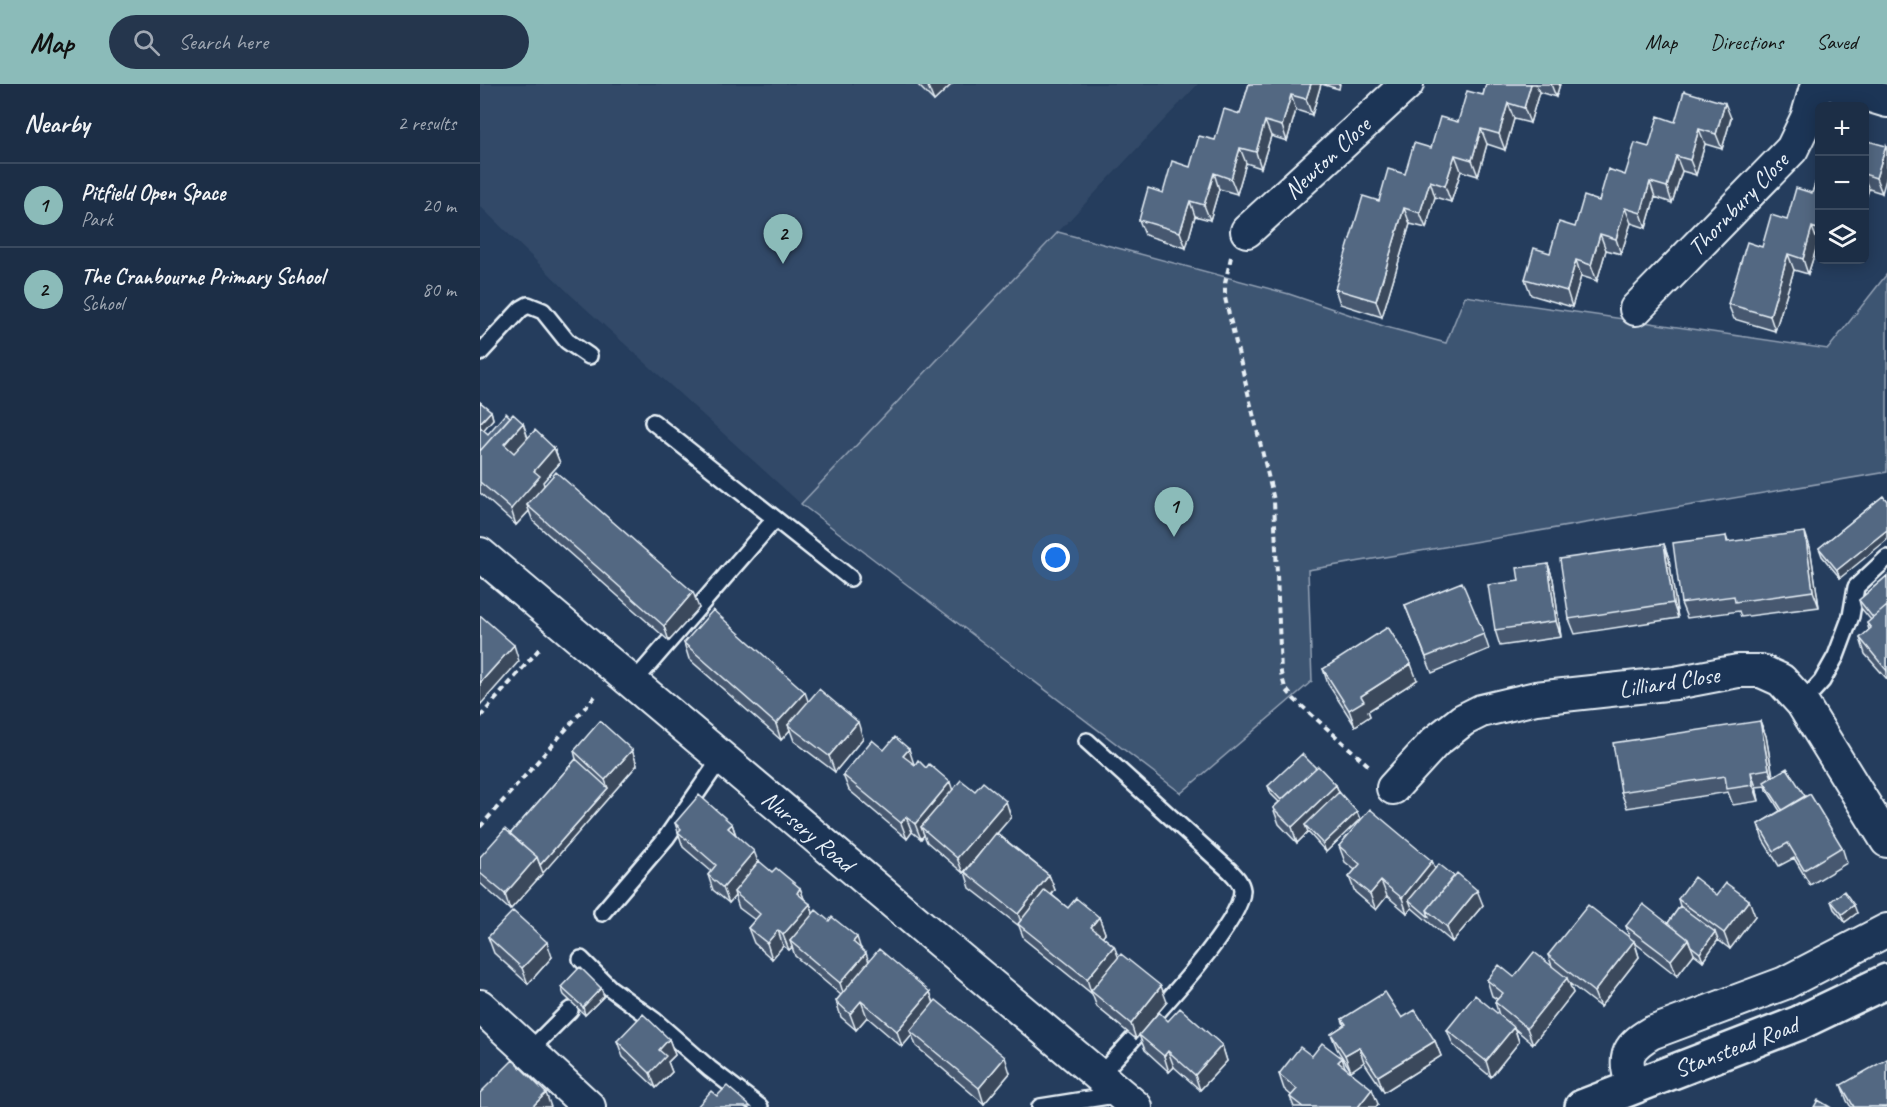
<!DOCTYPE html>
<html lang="en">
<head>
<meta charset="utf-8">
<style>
  body { margin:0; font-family:Caveat,sans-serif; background:#25364d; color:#f1f3f6 }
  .controls { position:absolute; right:18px; top:18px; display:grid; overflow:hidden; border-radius:9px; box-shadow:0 3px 15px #0003 }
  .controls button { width:54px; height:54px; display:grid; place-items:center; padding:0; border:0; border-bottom:2px solid #3a4a5f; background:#1c2e46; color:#f1f3f6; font:30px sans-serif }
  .you { position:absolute; left:576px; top:474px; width:21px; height:21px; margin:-15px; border:4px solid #fff; border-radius:50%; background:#1a73e8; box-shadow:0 0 0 9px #1a73e833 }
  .badge { display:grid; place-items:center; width:39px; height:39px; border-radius:50%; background:#8bbbb9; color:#111; font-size:20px; font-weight:700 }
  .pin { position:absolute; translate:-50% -50px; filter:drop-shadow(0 2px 3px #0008) }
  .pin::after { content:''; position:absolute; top:32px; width:21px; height:18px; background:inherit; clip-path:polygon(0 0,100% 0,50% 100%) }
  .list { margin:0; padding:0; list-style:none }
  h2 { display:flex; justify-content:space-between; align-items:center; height:78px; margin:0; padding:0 24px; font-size:26px }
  h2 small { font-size:20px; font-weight:400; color:#a0a8b3 }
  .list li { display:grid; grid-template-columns:39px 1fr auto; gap:18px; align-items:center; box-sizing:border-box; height:84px; padding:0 24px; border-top:2px solid #3a4a5f }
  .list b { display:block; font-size:22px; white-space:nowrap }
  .list p { margin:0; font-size:20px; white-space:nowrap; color:#a0a8b3 }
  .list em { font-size:20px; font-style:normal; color:#a0a8b3 }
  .icon { flex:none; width:33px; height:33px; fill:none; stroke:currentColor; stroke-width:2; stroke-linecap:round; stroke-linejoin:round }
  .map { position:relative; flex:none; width:1407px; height:1023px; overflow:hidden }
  header { display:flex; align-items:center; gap:36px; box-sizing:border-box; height:84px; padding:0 30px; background:#8bbbb9; color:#111 }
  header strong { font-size:28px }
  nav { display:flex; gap:33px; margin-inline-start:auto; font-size:21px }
  .search { width:420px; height:54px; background:#25364d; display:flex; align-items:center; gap:15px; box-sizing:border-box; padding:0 21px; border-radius:33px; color:#a0a8b3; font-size:22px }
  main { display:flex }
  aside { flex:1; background:#1c2e46 }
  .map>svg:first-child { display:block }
  .built { fill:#334a68 }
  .green { fill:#3e5472; stroke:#93a2b5; stroke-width:1.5 }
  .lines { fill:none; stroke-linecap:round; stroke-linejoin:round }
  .service-casing { stroke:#e8f1f8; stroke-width:20 }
  .minor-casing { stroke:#e8f1f8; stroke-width:36 }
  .tertiary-casing { stroke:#e8f1f8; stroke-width:38 }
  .path { stroke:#e8f1f8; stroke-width:4; stroke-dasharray:6 4.5; stroke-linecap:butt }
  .service { stroke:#1d3557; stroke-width:15 }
  .minor { stroke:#1d3557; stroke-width:32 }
  .tertiary { stroke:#1d3557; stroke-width:33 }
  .wall { fill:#475970; stroke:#e8f1f8; stroke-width:1.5 }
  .shaded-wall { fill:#3a485b; stroke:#e8f1f8; stroke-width:1.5 }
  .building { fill:#536782; stroke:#e8f1f8; stroke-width:1.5 }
  .labels { text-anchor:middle; stroke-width:4.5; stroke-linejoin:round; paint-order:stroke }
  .street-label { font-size:24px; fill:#e8f1f8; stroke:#1d3557 }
</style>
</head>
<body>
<header>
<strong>Map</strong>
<div class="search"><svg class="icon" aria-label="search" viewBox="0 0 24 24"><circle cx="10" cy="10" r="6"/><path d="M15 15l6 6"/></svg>Search here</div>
<nav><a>Map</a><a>Directions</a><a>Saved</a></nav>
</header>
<main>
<aside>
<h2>Nearby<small>2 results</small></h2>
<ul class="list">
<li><span class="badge">1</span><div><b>Pitfield Open Space</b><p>Park</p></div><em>20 m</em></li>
<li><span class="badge">2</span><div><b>The Cranbourne Primary School</b><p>School</p></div><em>80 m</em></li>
</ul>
</aside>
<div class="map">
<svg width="1407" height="1023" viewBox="0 0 1407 1023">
  <rect width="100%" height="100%" fill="#253d5d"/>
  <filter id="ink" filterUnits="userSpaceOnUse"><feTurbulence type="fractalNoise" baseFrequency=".0167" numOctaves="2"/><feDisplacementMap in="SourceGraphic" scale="12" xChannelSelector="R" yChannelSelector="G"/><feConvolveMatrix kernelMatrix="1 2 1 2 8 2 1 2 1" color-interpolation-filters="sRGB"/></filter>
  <g filter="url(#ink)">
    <!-- built -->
    <path class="built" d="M0,0H718L321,420L92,212L0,122Z"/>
    <!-- green -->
    <path class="green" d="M578,148L809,210L906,243L966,259L985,212L1348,265L1407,190V388L828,486L832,597L701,709L321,420Z"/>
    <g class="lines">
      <!-- service casing -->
      <g class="service-casing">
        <path id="service" d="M0,269L41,225L48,221L63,227L87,257L109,272
          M173,338L370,494
          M152,600L295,435
          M1322,619L1342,597L1356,572L1371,532L1376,503L1407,474
          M607,657L750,787C755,792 761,798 762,806C763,843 647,960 619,992
          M122,829L186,754L241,674
          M101,875L130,904L174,936L230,985L280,1023
          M50,966L90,926
          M560,1023L641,1010"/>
      </g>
      <!-- minor casing -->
      <g class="minor-casing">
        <path id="minor" d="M1351,0L1407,17
          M767,147L927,0
          M1156,225L1312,65L1327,34L1337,0
          M0,470L656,1023
          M913,704L955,658L983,636L1001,627L1056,614L1195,599L1258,587H1281L1301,596L1322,619L1407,757
          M0,922L109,1023
          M1153,1003C1144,974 1144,965 1171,949L1305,899L1407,846"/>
      </g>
      <!-- tertiary casing -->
      <g class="tertiary-casing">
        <path id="tertiary" d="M1102,1023L1319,939L1407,897"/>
      </g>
      <!-- path -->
      <path class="path" d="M751,173L745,199V214L794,416L801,589L805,604L814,615L889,682
        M0,633L61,563
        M0,743L117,610"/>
      <!-- service -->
      <use href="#service" class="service"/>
      <!-- minor -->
      <use href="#minor" class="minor"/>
      <!-- tertiary -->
      <use href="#tertiary" class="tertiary"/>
    </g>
    <!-- wall -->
    <path class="wall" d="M437,0H472L454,17Z
      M769,0H841L832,31L816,26L807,57L791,52L781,84L766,79L757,110L739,105L730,136L715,132L706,164L665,151L659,136L683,109L710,83L760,30Z
      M841,0H860L859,5Z
      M1006,0H1080L1076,13L1059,8L1050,39L1034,35L1025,66L1007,60L998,92L981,87L971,118L955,113L946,144L930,140L902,233L860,220L855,205L899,117L1003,11Z
      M1251,34L1242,65L1225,60L1216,91L1202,87L1192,119L1175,113L1166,144L1151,139L1141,170L1126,166L1117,197L1101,192L1092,223L1051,211L1045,195L1145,91L1169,63L1195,38Z
      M1384,56L1402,109L1389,105L1384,119Z
      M1340,85V159H1338L1328,190L1314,186L1295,247L1254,235L1248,220L1282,163L1332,109Z
      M0,318L11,327L13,335L3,346L8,350L30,333L43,339L48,354L74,364L80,379L63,398L64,402L219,524L189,557L53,437L49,427L36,441L0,409Z
      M1403,412L1360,494L1342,472L1339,464Z
      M1246,452L1248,458L1330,463L1339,523L1261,533L1259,527L1207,534L1201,519Z
      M1184,460L1189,475L1198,534L1095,550L1089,535Z
      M1068,480L1073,495L1081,553L1020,562L1015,546L1039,497Z
      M1407,492V595L1385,570L1380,554L1389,546L1387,539L1391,536L1381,524L1379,516Z
      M925,521L1004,550L1009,565L952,589Z
      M204,559L328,618L383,654L355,688L314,657L310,646L301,656L209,575Z
      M843,585L937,596L888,627L890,632L875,642L848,600Z
      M1280,637L1286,652L1293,692L1325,712L1362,763L1367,779L1330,801L1314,774L1299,782L1283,756L1278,740L1300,727L1287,706L1286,702L1276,703L1279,717L1253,721L1248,708L1147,724L1141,708Z
      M152,666L157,681L30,826L0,799V773L30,750L96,675L94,667Z
      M404,666L434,680L473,706L495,707L531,733L517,749L569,791L575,806L572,811L588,824L619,833L625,849L622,852L634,862L638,874L687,918L667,941L688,937L742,961L747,977L720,1006L694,983L689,988L665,966L659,951L656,955L617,923L612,910L544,855L539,842L490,804L485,788L496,774L483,789L447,758L444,751L441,755L432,748L427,755L369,706L363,691Z
      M836,684L856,701L859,708L880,735L846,768L828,748L817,759L799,740L793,724L799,718L791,710L788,702Z
      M195,739L252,740L256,751L278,779L292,788L320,804L324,815L330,820L333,829L381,864L389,877L450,908L454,919L530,989L504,1020L436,962L432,951L422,963L387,933L376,946L361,933L356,917L361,911L315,872L312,863L309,866L303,862L292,875L274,859L268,844L275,836L259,824L255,812L249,819L233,806L228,791L231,787L203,763Z
      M859,762L952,777L955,784L1003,821L972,858L932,824L927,829L907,812L896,826L875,808L869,793L875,786L865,778Z
      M1237,811L1275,832L1250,865L1238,856L1223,877L1214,870L1197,892L1155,859L1159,873L1120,923L1089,899L1093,909L1053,960L1035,945L1039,958L1011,993L973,961L967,946L1019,931L1015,918L1017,915L1012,912L1007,896L1034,893L1072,882L1068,871L1150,855L1146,842L1188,839L1200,822L1198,815Z
      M1351,817L1377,829L1365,838L1354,825Z
      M8,853L72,873L48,900L14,869Z
      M81,903L124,912L105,931L84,911Z
      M922,934L955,957L961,972L904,1008L884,978L871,987L857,965L851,950L864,941L862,935Z
      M189,955L195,971L188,978L192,988L176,1004L143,973L137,957Z
      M832,972L865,983L898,1020L896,1023H814L810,1013L812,1012L804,1005L799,990Z
      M1361,1001L1407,1023H1371L1367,1017Z"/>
    <!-- shaded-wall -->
    <path class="shaded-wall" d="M447,0H472L454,17Z
      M831,0H841L832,31L826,15Z
      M1051,0H1056L1059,8L1050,39L1044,24Z
      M1071,0H1080L1076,13Z
      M811,11L816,26L807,57L802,42Z
      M1028,19L1034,35L1025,66L1019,50Z
      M1245,19L1251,34L1242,65L1236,50Z
      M785,37L791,52L781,84L776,68Z
      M1001,45L1007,60L998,92L992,76Z
      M1219,45L1225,60L1216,91L1210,76Z
      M1406,62L1407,66V92L1402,109L1396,94Z
      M760,64L766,79L757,110L751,95Z
      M975,71L981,87L971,118L965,102Z
      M1196,72L1202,87L1192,119L1187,103Z
      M734,89L739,105L730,136L724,121Z
      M1384,94L1389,105L1384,119Z
      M950,97L955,113L946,144L940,129Z
      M1170,98L1175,113L1166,144L1161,129Z
      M710,117L715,132L706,164L700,148Z
      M924,124L930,140L902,233L896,217Z
      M1145,124L1151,139L1141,170L1136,155Z
      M1332,143L1338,159L1328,190L1323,175Z
      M1120,150L1126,166L1117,197L1111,181Z
      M1308,170L1314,186L1295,247L1290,232Z
      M1096,176L1101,192L1092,223L1087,207Z
      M11,327L13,335L1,349L0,339Z
      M43,339L48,355L30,375L0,389Z
      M74,364L80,379L63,398L66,408L47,421L49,427L36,441L31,425L54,387Z
      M1407,446V456L1360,494L1357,486Z
      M1325,448L1330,463L1339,523L1333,507Z
      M1184,460L1189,475L1198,534L1193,519Z
      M1068,480L1073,495L1081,553L1076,537Z
      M213,508L219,524L189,557L184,542Z
      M34,561L39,577L0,621V599Z
      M931,580L937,596L888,627L890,632L875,642L869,626L881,612Z
      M325,608L330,623L308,641L310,646L301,656L296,640Z
      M1280,637L1286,652L1294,700L1289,685Z
      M378,638L383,654L355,688L349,672Z
      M429,665L434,680L429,687L423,672Z
      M152,666L157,681L63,789L60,781L128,704L125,696Z
      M1271,688L1276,703L1279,717L1273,701Z
      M470,698L475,713L441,743L444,751L441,755L435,740Z
      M856,701L862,716L825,741L828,748L817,759L812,743Z
      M526,717L531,733L483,789L477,774Z
      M877,728L880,735L846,768L843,760Z
      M426,733L432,748L427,755L421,739Z
      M252,740L257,755L248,744Z
      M274,767L280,783L254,808L255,812L249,819L243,804Z
      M57,773L63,789L30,826L25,810Z
      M952,777L958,792L929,816L932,824L927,829L922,814Z
      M569,791L575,806L544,845L543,843L538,830Z
      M901,797L907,812L896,826L890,810Z
      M320,804L326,820L317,809Z
      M997,806L1003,821L972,858L967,843Z
      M1269,816L1275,832L1250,865L1244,849Z
      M330,820L335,835L310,857L312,863L309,866L303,851Z
      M1374,821L1377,829L1365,838L1362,830Z
      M619,833L625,849L617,859L611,843Z
      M298,846L303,862L292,875L287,859Z
      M1235,848L1238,856L1223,877L1220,869Z
      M377,853L382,869L373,858Z
      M1208,855L1214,870L1197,892L1191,876Z
      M1154,857L1159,873L1120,923L1114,908Z
      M67,858L72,873L48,900L42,884Z
      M634,862L640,877L611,908L607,895Z
      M386,869L391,884L365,915L360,899Z
      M1087,894L1093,909L1053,960L1047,944Z
      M681,902L687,918L656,955L651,940Z
      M121,904L124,912L105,931L103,923Z
      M450,908L455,923L430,947L432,951L422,963L417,947Z
      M381,917L387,933L376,946L370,930Z
      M1034,943L1039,958L1011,993L1006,977Z
      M189,955L195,971L188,978L192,988L176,1004L170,989L179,966Z
      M955,957L961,972L904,1008L898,992Z
      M742,961L747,977L720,1006L715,991Z
      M879,963L884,978L871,987L865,971Z
      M688,967L694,983L689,988L684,972Z
      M525,973L530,989L504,1020L499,1004Z
      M862,974L867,989L858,978Z
      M892,1005L898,1020L896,1023H878Z
      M66,1009L71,1023H52Z"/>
    <!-- building -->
    <path class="building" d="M769,0H831L826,15L811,11L802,42L785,37L776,68L760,64L751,95L734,89L724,121L710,117L700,148L659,136L668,104L683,109L692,77L710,83L719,52L735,56L744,25L760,30Z
      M1006,0H1051L1044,24L1028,19L1019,50L1001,45L992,76L975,71L965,102L950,97L940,129L924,124L896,217L855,205L883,112L899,117L908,85L925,90L934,59L951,64L960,33L978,38L987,7L1003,11Z
      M1204,7L1245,19L1236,50L1219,45L1210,76L1196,72L1187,103L1170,98L1161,129L1145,124L1136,155L1120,150L1111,181L1096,176L1087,207L1045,195L1054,164L1070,169L1079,138L1095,143L1104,112L1119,117L1128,85L1145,91L1155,59L1169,63L1178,32L1195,38Z
      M1384,56L1406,62L1396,94L1384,90Z
      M1340,85V146L1332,143L1323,175L1308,170L1290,232L1248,220L1267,158L1282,163L1291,131L1307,136L1316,104L1332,109Z
      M0,318L11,327L0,339Z
      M26,329L30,333L0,367V343L8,350Z
      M33,330L43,339L24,360L34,369L55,346L74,364L54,387L60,392L31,425L0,398V367Z
      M76,388L213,508L184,542L47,421Z
      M1403,412L1407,417V446L1357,486L1339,464Z
      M1325,448L1333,507L1255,518L1254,512L1201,519L1193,459L1246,452L1247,458Z
      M1184,460L1193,519L1089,535L1080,475Z
      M1068,480L1076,537L1015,546L1008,501L1039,497L1037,484Z
      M1407,492V522L1393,534L1379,516Z
      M982,498L1004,550L946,573L925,521Z
      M1407,522V587L1380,554L1391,544L1387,539Z
      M233,526L325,608L296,640L204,559Z
      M1,532L34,561L0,599V533Z
      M908,543L931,580L881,612L884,617L869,626L843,585Z
      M339,605L378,638L349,672L308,641Z
      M120,637L152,666L125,696L94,667Z
      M1280,637L1289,685L1271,688L1273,701L1247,705L1245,692L1141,708L1133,659Z
      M415,653L429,665L423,672L435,681L438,676L446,684L449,680L470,698L435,740L426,733L421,739L363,691L392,656L404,666Z
      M822,670L836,684L801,716L788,702Z
      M96,675L128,704L60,781L57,773L30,750Z
      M838,682L856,701L812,743L793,724Z
      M1307,684L1325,712L1302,726L1284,698Z
      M481,696L495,707L503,698L526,717L477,774L441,743Z
      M859,708L877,728L843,760L825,741Z
      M1330,710L1362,763L1324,786L1308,759L1294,767L1278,740Z
      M219,711L252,740L248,744L274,767L243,804L228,791L236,781L198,748L201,745L195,739Z
      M890,725L952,777L922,814L901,797L890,810L869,793L880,780L859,762Z
      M25,745L57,773L25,810L0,789V773Z
      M516,749L569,791L538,830L485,788Z
      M279,777L292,788L296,784L320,804L317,809L330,820L303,851L298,846L287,859L268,844L280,830L254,808Z
      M959,780L974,792L947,826L949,833L929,816Z
      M977,789L997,806L967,843L947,826Z
      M1214,793L1237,811L1246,799L1269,816L1244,849L1198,815Z
      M565,806L588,824L596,814L619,833L611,843L634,862L607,895L538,840Z
      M1364,807L1374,821L1362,830L1351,817Z
      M1163,820L1208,855L1191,876L1146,842Z
      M1108,821L1154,857L1114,908L1068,871Z
      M1200,822L1235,848L1220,869L1211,862L1208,855L1188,839Z
      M336,826L349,837L352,833L377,853L373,858L386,869L360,899L310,857Z
      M33,827L67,858L42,884L8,853Z
      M399,865L450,908L417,947L381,917L370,930L356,917Z
      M1054,868L1087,894L1047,944L1015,918L1023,909L1007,896L1019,881L1034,893Z
      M641,870L681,902L651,940L611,907Z
      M100,883L121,904L103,923L81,903Z
      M905,908L922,934L935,926L955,957L898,992L879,963L865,971L851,950L866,940L862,935Z
      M995,911L1034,943L1006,977L967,946Z
      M456,916L525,973L499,1004L430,947Z
      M700,924L742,961L715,991L688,967L684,972L659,951L679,928L688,937Z
      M163,930L189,955L179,966L186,972L170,989L137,957Z
      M842,959L862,974L858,978L892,1005L878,1023H823L810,1013L817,1005L799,990L820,963L832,972Z
      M1407,975V1023H1374L1361,1001Z
      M33,976L66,1009L52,1023H0V1009Z
      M247,1002L271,1023H217L231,1007L237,1012Z
      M1338,1016L1350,1023H1334Z"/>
  </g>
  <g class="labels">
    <!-- street labels -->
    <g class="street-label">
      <text transform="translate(847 74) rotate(-43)" y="8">Newton Close</text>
      <text transform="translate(1258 120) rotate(-46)" y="8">Thornbury Close</text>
      <text transform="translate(1189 598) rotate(-9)" y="8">Lilliard Close</text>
      <text transform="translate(328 747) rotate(40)" y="8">Nursery Road</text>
      <text transform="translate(1256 963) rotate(-21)" y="8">Stanstead Road</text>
    </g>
  </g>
</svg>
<div class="controls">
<button>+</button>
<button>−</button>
<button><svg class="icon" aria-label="layers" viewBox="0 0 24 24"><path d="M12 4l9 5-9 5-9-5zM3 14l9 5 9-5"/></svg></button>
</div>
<div class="you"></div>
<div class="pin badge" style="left:694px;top:453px">1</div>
<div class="pin badge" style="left:303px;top:180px">2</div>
</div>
</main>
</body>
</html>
